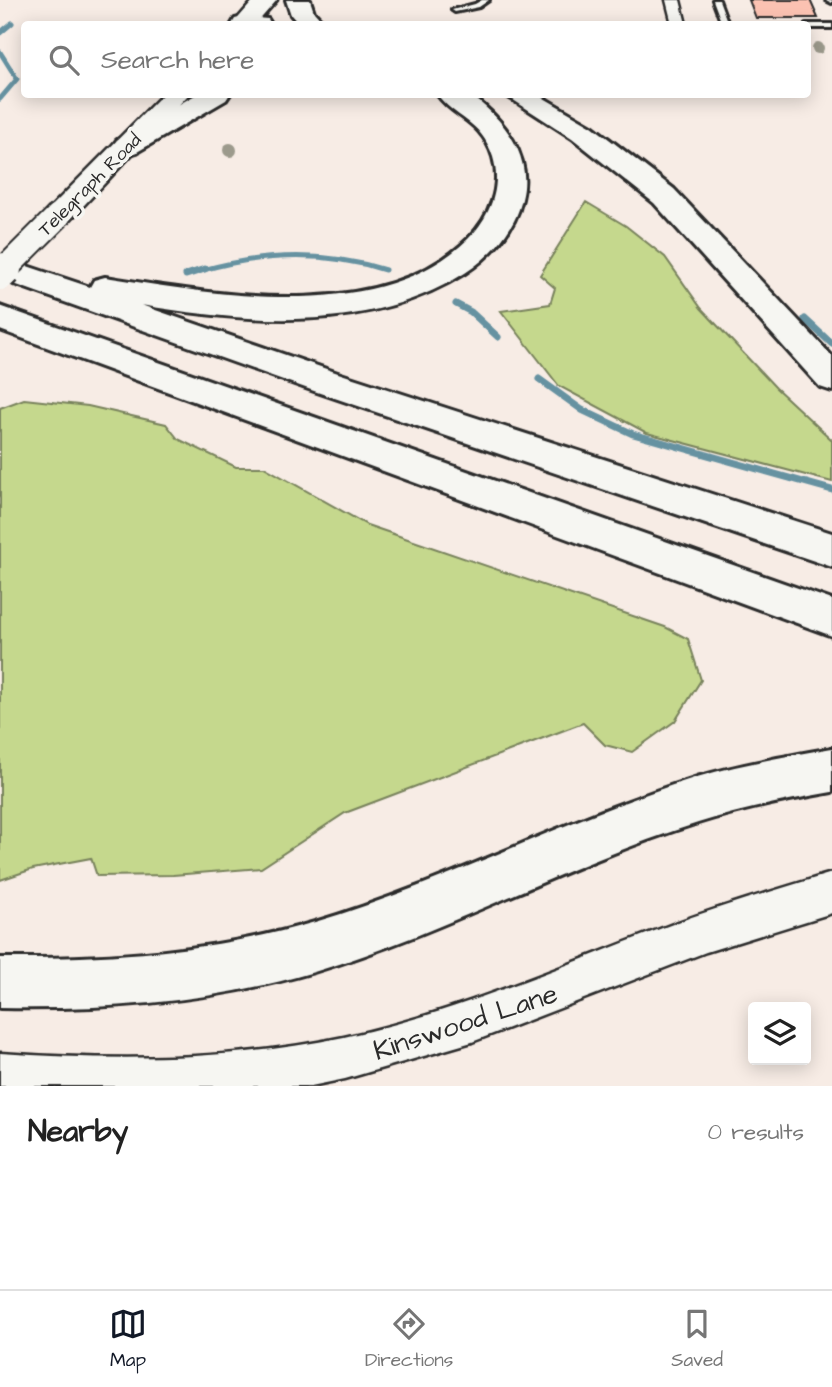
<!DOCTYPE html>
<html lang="en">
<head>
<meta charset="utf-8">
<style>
  body { margin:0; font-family:"Architects Daughter",sans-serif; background:#f2f2f2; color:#222 }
  .controls { position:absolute; right:21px; bottom:21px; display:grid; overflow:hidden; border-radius:7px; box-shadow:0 4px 18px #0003 }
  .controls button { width:63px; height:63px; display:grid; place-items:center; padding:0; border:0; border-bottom:2px solid #e0e0e0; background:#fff; color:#222; font:35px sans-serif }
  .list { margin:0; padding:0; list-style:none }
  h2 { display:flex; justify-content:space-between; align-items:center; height:91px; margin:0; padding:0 28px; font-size:30px }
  h2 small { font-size:23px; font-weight:400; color:#767676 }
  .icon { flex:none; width:38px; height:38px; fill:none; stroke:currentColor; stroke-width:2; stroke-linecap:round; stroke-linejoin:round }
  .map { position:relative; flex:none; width:832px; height:1086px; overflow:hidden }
  .search { position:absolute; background:#fff; box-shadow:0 4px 18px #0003; left:21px; right:21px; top:21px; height:77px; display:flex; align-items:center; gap:18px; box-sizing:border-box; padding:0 24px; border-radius:7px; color:#767676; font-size:26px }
  .sheet { height:203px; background:#fff }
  nav { display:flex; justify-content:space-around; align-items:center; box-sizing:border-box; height:98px; border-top:2px solid #e0e0e0; background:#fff; font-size:19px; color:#767676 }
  nav a { display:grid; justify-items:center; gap:4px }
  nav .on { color:#111827 }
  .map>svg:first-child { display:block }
  .green { fill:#c5d88d; stroke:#78825c; stroke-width:2 }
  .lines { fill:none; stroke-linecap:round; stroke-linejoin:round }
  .stream-far1 { stroke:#6692a1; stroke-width:5 }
  .stream { stroke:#6692a1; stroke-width:7 }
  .building { fill:#fbc2b2; stroke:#2b2b2b; stroke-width:2 }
  .lane-casing { stroke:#2b2b2b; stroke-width:6 }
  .street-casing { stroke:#2b2b2b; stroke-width:5 }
  .secondary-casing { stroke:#2b2b2b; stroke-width:5 }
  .primary-casing { stroke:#2b2b2b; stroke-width:5 }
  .highway-casing { stroke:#2b2b2b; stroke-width:6 }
  .lane { fill:#f6f6f2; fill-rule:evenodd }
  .street { fill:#f6f6f2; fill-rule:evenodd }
  .secondary { fill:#f6f6f2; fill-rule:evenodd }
  .primary { fill:#f6f6f2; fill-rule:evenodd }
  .highway { fill:#f6f6f2; fill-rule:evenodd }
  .primary-bridge-far1-casing { stroke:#2b2b2b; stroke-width:28; stroke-linecap:butt }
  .primary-bridge-casing { stroke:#2b2b2b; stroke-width:38; stroke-linecap:butt }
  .primary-bridge-far1 { stroke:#f6f6f2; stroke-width:24 }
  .primary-bridge { stroke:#f6f6f2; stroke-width:32 }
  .tree { fill:#9c9a8c }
  .labels { text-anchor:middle; stroke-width:7; stroke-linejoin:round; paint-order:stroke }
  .far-street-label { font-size:19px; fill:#2b2b2b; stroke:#f6f6f2 }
  .near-street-label { font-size:28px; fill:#2b2b2b; stroke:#f6f6f2 }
</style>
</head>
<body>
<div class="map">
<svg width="832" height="1086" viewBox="0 0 832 1086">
  <rect width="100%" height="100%" fill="#f7ece5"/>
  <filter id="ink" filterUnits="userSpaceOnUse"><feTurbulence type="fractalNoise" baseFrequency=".0143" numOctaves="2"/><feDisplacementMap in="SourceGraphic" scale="14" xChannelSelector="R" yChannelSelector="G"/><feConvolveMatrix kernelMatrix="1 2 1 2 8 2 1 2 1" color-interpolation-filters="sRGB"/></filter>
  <g filter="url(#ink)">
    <!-- green -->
    <path class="green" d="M586,202L626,226L665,257L701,308L776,388L832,440V482L647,433L559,386L501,311L550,304L555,288L540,275Z
      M24,399L88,406L166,424L178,439L236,467H264L367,525L665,627L688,639L701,680L675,721L632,752L605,745L583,723L345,813L261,868L173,875L97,876L91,858L33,869L0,880V408Z"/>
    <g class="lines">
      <!-- stream-far1 -->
      <path class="stream-far1" d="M0,33L12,23
        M0,52L17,79L0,99
        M199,271C262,253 323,250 385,270"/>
      <!-- stream -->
      <path class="stream" d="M186,275L205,269
        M456,304L471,312L498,337
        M805,319L832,344
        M539,379L582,410L633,434L832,490"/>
    </g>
    <!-- building -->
    <path class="building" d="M749,0H810L818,18H756Z"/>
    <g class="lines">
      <!-- lane casing -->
      <g class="lane-casing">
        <path id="lane" d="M482,0H489L479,7L455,12L452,10L475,4Z
          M713,0H719L728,24H722Z
          M826,0H832V3Z
          M806,24H832V28H808V24Z"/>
      </g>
      <!-- street casing -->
      <g class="street-casing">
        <path id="street" d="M666,0H680L686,24H672Z"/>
      </g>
      <!-- secondary casing -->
      <g class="secondary-casing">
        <path id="secondary" d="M832,873V913L706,952L472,1042L345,1079L311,1086H0V1053C115,1061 230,1061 344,1037C455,1013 559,967 665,927C720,906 776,890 832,873Z"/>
      </g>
      <!-- primary casing -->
      <g class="primary-casing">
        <path id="primary" d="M254,0H277L256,24H233Z
          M163,94H189L68,222L58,225L48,222L45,216L48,210Z"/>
      </g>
      <!-- highway casing -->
      <g class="highway-casing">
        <path id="highway" d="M286,0H310L314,12L325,24H299L291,15Z
          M244,17L268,19L271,24H232L235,19Z
          M197,94H230L226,100L137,152L127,155L117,152L113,146L117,140Z
          M437,94L472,96C504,120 533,156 522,199C515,230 491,256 465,273C368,334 249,323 141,305L338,373L832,533V567L314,391L0,279V257L90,287L94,280L105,277C216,294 379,326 468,239C490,217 502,187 493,157C481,119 454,119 437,94Z
          M504,94H537L592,126L674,189L832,356V391L820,387L654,203L572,138Z
          M0,306L832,600V636L0,330Z
          M832,748V792C787,800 742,809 698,823C567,864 446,932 314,972C212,1002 106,1010 0,1008V958C106,959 213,952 315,922C446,883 567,818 697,777C742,764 787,756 832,748Z"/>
      </g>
      <!-- lane -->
      <use href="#lane" class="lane"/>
      <!-- street -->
      <use href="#street" class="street"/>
      <!-- secondary -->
      <use href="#secondary" class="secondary"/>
      <!-- primary -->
      <use href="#primary" class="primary"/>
      <!-- highway -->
      <use href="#highway" class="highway"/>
      <!-- primary-bridge-far1 casing -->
      <g class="primary-bridge-far1-casing">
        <path id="primary-bridge-far1" d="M3,271L58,216"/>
      </g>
      <!-- primary-bridge casing -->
      <g class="primary-bridge-casing">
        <path id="primary-bridge" d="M0,274L5,269"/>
      </g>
      <!-- primary-bridge-far1 -->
      <use href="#primary-bridge-far1" class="primary-bridge-far1"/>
      <!-- primary-bridge -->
      <use href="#primary-bridge" class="primary-bridge"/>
    </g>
    <!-- trees -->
    <g class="tree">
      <circle cx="818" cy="48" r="6"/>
      <circle cx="230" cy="150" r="7"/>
    </g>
  </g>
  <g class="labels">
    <!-- far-street labels -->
    <g class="far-street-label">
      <text transform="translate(89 184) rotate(-45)" y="7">Telegraph Road</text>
    </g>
    <!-- near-street labels -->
    <g class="near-street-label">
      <text transform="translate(465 1021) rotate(-18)" y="10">Kinswood Lane</text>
    </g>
  </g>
</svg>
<div class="controls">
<button><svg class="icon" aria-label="layers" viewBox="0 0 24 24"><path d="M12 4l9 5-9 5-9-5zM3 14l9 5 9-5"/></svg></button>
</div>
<div class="search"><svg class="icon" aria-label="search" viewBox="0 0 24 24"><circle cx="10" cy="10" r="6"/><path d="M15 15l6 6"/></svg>Search here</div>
</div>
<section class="sheet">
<h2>Nearby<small>0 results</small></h2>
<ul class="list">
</ul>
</section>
<nav>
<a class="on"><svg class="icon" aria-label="map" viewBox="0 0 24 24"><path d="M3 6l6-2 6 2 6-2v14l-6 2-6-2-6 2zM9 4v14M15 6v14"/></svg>Map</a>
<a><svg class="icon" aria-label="directions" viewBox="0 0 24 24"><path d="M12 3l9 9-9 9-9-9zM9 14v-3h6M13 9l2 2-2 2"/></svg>Directions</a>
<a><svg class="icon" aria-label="saved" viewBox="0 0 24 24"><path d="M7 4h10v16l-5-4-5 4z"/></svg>Saved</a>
</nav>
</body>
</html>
